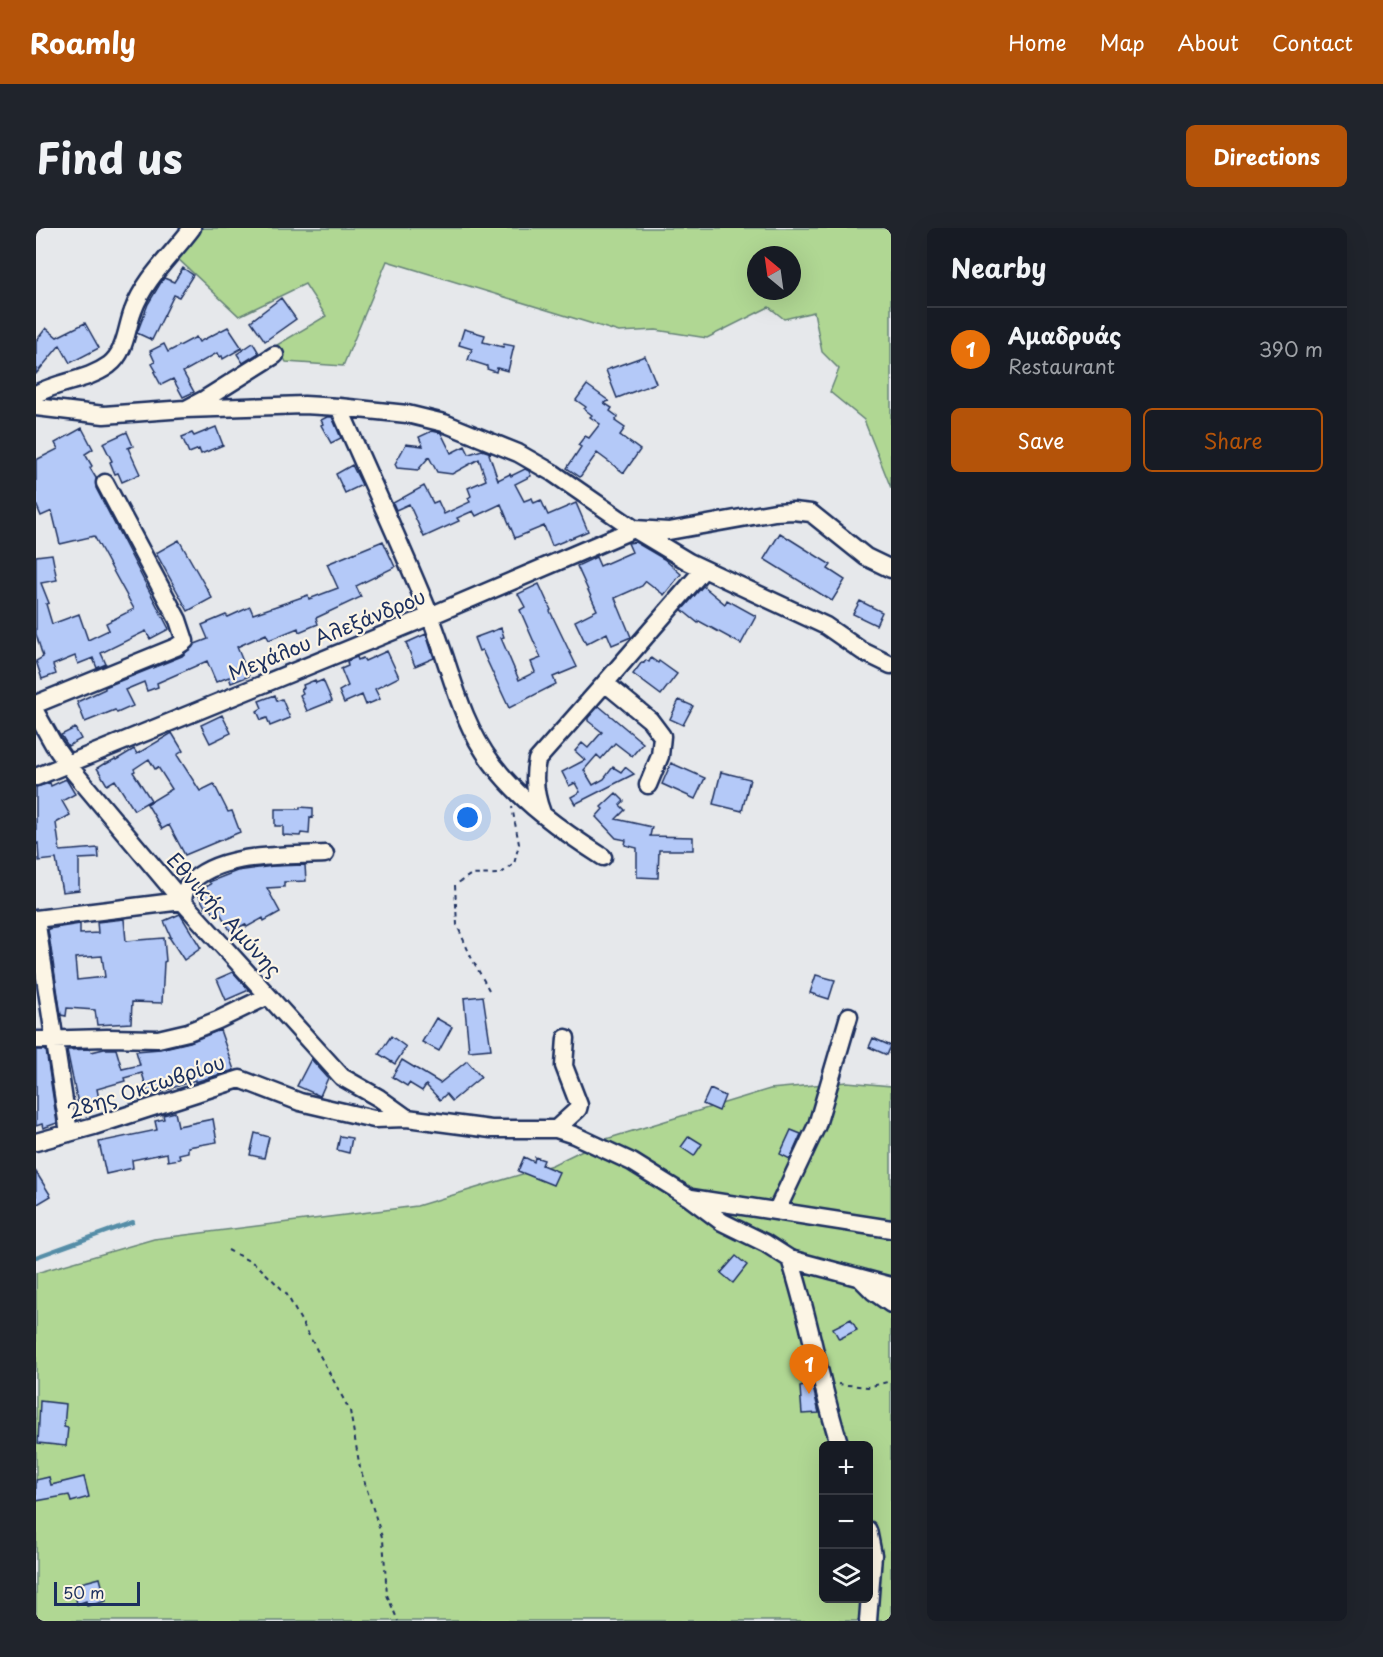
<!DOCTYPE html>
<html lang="en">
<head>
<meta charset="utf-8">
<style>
  body { margin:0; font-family:"Playpen Sans",sans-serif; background:#20242c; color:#f1f3f6 }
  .controls { position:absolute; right:18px; bottom:18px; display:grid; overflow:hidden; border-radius:9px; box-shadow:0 6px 24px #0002 }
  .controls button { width:54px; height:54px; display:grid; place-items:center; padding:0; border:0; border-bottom:2px solid #363941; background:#171b24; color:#f1f3f6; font:30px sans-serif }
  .compass { position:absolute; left:711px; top:18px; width:54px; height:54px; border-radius:50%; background:#171b24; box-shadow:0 6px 24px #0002; rotate:331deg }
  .scale { position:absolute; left:18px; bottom:15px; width:86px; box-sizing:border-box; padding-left:6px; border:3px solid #1b2f5e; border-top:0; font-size:16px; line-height:21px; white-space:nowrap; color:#1b2f5e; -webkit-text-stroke:4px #fcf5e5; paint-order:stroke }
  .you { position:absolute; left:432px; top:590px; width:21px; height:21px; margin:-15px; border:4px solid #fff; border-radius:50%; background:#1a73e8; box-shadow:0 0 0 9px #1a73e833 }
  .badge { display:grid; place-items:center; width:39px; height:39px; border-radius:50%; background:#b45309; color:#fff; font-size:20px; font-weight:700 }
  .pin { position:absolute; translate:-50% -50px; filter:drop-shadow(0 2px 3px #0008) }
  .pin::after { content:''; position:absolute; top:32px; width:21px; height:18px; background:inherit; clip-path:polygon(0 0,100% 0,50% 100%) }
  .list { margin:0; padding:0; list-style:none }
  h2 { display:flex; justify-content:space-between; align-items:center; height:78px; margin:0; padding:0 24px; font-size:26px }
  h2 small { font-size:20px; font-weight:400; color:#9ea1a6 }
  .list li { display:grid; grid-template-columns:39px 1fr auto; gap:18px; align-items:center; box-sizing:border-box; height:84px; padding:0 24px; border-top:2px solid #363941 }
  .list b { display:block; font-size:22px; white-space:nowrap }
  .list p { margin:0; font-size:20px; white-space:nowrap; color:#9ea1a6 }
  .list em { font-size:20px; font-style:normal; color:#9ea1a6 }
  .actions { display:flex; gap:12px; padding:18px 24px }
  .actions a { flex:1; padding:14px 0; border:2px solid #b45309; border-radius:9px; text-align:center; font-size:21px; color:#b45309 }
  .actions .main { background:#b45309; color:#fff }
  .icon { flex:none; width:33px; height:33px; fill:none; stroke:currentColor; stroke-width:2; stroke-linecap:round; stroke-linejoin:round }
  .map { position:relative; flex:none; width:855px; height:1393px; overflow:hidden; border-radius:9px }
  header { display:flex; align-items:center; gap:36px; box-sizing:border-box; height:84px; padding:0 30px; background:#b45309; color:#fff }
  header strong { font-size:28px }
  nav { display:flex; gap:33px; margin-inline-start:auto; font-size:21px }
  .intro { display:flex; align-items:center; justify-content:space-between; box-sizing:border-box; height:144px; padding:0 36px }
  h1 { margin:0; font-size:42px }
  .button { padding:15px 27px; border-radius:9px; background:#b45309; color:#fff; font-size:21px; font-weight:700 }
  main { display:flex; gap:36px; padding:0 36px }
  aside { flex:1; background:#171b24; border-radius:9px; box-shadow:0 6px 24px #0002 }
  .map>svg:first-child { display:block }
  .green { fill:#b0d793; stroke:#668378; stroke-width:1.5; fill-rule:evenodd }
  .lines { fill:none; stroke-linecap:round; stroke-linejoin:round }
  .stream { stroke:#558da7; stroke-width:4 }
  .building { fill:#b4c9f8; stroke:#1b2f5e; stroke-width:1.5; fill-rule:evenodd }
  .minor-casing { stroke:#1b2f5e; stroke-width:21 }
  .path { stroke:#1b2f5e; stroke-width:2; stroke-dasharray:4.5 4.5; stroke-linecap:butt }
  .minor { stroke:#fcf5e5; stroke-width:16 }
  .labels { text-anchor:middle; stroke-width:4.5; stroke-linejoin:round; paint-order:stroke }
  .street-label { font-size:20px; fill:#1b2f5e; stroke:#fcf5e5 }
</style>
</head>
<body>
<header>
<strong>Roamly</strong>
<nav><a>Home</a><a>Map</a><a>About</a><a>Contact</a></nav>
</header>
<div class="intro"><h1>Find us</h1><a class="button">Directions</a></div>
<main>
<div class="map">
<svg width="855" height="1393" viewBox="0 0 855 1393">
  <rect width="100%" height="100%" fill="#e6e8eb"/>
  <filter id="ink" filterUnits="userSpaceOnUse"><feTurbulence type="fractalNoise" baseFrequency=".0167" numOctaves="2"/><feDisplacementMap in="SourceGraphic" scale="12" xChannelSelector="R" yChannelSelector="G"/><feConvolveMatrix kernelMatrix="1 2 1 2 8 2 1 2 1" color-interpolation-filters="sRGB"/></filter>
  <g filter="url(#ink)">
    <!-- green -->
    <path class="green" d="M154,0H855V260L828,192L794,164L803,141L786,124L778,84L748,91L733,79L671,110L620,102L583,104L351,33L307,138L250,134L241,117L290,88L269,56L203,88L139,28ZM720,27H756V63H720Z
      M811,854L855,858V1393H0V1045L118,1011L381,978L516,937L567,912L734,861ZM788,1218H832V1370H788Z"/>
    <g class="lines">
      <!-- stream -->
      <path class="stream" d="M0,1029L97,994"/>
    </g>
    <!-- building -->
    <path class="building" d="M147,40L157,47L143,69L138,67L116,112L101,105L112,76L124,56L128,50L138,54Z
      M245,70L260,91L229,113L215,93Z
      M49,95L63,120L34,135L24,117L0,146V113L10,100L21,109Z
      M192,99L206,120L187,131L186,128L183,129L181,125L147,144L158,164L147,169L137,151L125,157L118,144L120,143L116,136L119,134L114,123L128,116L132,124L160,109L163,114Z
      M428,101L449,107L447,114L467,119L468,116L478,118L472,143L461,140L460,144L451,141V138L432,132L436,121L423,117Z
      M217,115L223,125L207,135L201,126Z
      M609,128L620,155L581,170L570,142Z
      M551,157L573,173L568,175L576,180L574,183L582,189L579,193L589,200L584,207L604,222L588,245L561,225L544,249L531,240L545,219L542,217L549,208L553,210L564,196L554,189L556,187L548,181L550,179L540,172Z
      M291,189H296L305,210L295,215L285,197L287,196L285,192Z
      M180,199L187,217L165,226L163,221L153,225L146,209L156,205L158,208Z
      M46,200L57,221L49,226L56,238L54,240L60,250V260L133,401L114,411L110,403L65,425L70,436L61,440L57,430L42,436L39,428L17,437L20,446L6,451L0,433L7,429L0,406V328L16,326L21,352L5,355L13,375L10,376L16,396L43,386L52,412L73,402L70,395L98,381L58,308L24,316L16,283L5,288L0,276V232L22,221L19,215Z
      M396,203L405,205L415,225L429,218L433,226L446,222L455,225L453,226L462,252L474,246L475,248L489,241L493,243L495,248L479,256L488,273L496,270L498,275L505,272L512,287L540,275L552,303L516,318L508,298L479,310L465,276L440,288L437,283L421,290L423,293L388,309L373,276L360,282L357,275L388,258L397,275L402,273L408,286L434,274L432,270L435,268L432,260L450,252L443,231L416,246L401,244L393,229L382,242L361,240L359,236L370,216L387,218L383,209Z
      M91,204L97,218L92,220L104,246L86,254L82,245L79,246L74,234L76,233L67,215Z
      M316,237L326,257L309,265L300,246Z
      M744,305L795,337L792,341L809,352L796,373L728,331Z
      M143,312L176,370L152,383L120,325Z
      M347,313L359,339L320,358L325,369L280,390L282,396L263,404L262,400L233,412L230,406L201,419L213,448L195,455L193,449L180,454L171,433L121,455L122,459L111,463L108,454L89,462L97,478L81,485L79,482L49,494L41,474L69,461V459L146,428L159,416L172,411L166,397L190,387L192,389L214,379L217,386L272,367L273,371L302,360L291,336Z
      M599,314L628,331L645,346L628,367L610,353L606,358L579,370L595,409L576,417L571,405L550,416L539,393L561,382L541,338L560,329L564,338L596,324L592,315Z
      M503,356L515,382L514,383L541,439L517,449L520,456L473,480L446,422L443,423L438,410L465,400L468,409L465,410L483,452L499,444L495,434L505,430L484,382L489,379L482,366Z
      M667,358L689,376L691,372L720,388L705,416L663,393L662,395L646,382Z
      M824,373L846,384L840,397L817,386Z
      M390,406L398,430L379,438L370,415Z
      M351,423L363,449L339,461L344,471L330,477L326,467L308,475L303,463L312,458L305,441L312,438L311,433L321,429L322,432L327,430L329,433Z
      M615,430L622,435L623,433L641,446L625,467L597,446L606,434L608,435L610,432L613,434Z
      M279,452L280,455L287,452L296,473L271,483L264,467L267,465L265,461L268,460L267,457Z
      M239,467L241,473L246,471L254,490L234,498L231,490L225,492L221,483L226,480L223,473Z
      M643,472L657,478L647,497L634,491Z
      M563,478L607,515L596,528L579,515L565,531L561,527L548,542L557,557L568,551L577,539L585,544L589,539L598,546L539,576L535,569L544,564L539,555L533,558L526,544L549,532L539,523L546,515L552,520L566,504L552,493V490Z
      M186,487L195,505L174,515L165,497Z
      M39,500L45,511L32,518L25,507Z
      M136,505L147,523L141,527L164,563L178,556L192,584L196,583L204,604L149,627L133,597L126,601L111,576L136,561L122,539L119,541L113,531L98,541L99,543L97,544L115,572L98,582L79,552L71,557L61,540L69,535L70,536L79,531L80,532L98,521L101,526Z
      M635,535L669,550L659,571L626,556Z
      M685,544L714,551L706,583L677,576Z
      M30,551L39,566L26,573L34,587L20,595L24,623L62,620L63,630L43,631V662L26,664L20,631L3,633L2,615L0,616V559L14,555L15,558Z
      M580,565L588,573L584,577L589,582L580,591L616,599L614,608L657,609V622H623L622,650L601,649V620L589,617L590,612L580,610L560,589L567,581L565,579Z
      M264,579L277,580V590L274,589L273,606L265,605L264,608L247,607V598H239V581H264Z
      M269,637L270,653L248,654V659L231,660L244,684L228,693L227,690L211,699L209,696L195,704L184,685L179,688L173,677L169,679L161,664L175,656L173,654L201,643L237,638Z
      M144,686L165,720L148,732L133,709H135L128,693Z
      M88,691L90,713L128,710L130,733L128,734L126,775L96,774L95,795L61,797L59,782L31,780L30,788L25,787L12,701L44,696V706L62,705L61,694ZM66,728L69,749L41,752L39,730Z
      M197,744L213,762L190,772L181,751Z
      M780,747L799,752L793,771L774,765Z
      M447,768L455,821L433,823L428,770Z
      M400,790L416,799L403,823L386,814Z
      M184,802L198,842L159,854V852L113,868L106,845L88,850L89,853L61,861L63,871L42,876L31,822L54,821L55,824L68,821H80L86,841L104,837L100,823L124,821L154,814Z
      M355,808L370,819L359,836L343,826Z
      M837,810L855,818L851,827L833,819Z
      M0,822H10L21,895L7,900L6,896L0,898Z
      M275,831L292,850L284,868L261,858Z
      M366,832L404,855L431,833L445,849L416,873L410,866L404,872L390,857L386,863L373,855L371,858L356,849Z
      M674,861L689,868L683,883L667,876Z
      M139,884L142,898L177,891L181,914L152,919V924L143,926L144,931L132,933L131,925L96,932L97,940L70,946L63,914L121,902L119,893L128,891L127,887Z
      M755,902L765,906L754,931L744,926Z
      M219,905L233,909L228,930L214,927Z
      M304,908L316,910L313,925L301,922Z
      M653,908L666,916L658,928L645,919Z
      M488,929L498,934L499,929L508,932L506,937L523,944L517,957L482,943Z
      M0,944L15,968L0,977Z
      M700,1028L711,1037L697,1055L685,1045Z
      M815,1091L821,1102L803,1111L797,1100Z
      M772,1153L776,1155L783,1185L766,1186L764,1159L768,1158Z
      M4,1173L30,1176L28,1199L32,1200L30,1218L2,1215Z
      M13,1249L15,1257L48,1249L53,1269L35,1274L33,1267L0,1273V1252Z
      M64,1350L70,1373L51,1378L50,1373L41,1376L37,1357Z"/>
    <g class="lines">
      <!-- minor casing -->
      <g class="minor-casing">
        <path id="minor" d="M0,166C23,153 51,153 73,137C90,124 90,101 97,83C109,50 136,27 156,0
          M0,179L68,187L149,181L268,177L303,179
          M152,180L169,171L239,127
          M0,476L140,419L149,413L142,392L69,255
          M0,485L18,517L32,537L146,673L306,849L343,870L371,890
          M0,549L394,388L598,301L633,303L739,284L757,283L775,285L830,329L855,341
          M612,557L624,528L626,508L614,492L569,455L668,341
          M506,585C499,567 497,550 501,532L569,455
          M567,629C526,603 485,574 456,535C423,492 414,437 394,388C366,318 333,249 303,179L371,186L408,195L482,225L517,245L598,301L653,334L790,398L826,423L855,437
          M0,691L146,673C148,668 149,660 153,656C183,624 248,628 289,626
          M0,691L33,905
          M0,812L71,810L122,811L152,804L182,792L232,768
          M520,901L542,881L543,877L528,838L530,810
          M0,914L58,898L204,851L264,874L338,891L371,890L455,901H520L538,907L596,934L654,970L686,994L729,1015L754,1031C774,1092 784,1156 804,1218
          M655,970L855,1001
          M741,982L781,897L813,788
          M754,1031L855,1058
          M826,1052L838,1064L855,1076
          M832,1393L837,1327L832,1302"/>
      </g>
      <!-- path -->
      <path class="path" d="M453,762L435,729L421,697L419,657L434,647L464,646L478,636L483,616L476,579
        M192,1022L221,1037L250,1065L314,1183L324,1240L347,1312L351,1367L362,1393
        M802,1156L832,1159L855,1153"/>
      <!-- minor -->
      <use href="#minor" class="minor"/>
    </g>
  </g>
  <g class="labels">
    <!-- street labels -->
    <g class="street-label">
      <text transform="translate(291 407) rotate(-22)" y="7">Μεγάλου Αλεξάνδρου</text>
      <text transform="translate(188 687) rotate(48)" y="7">Εθνικής Αμύνης</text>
      <text transform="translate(110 859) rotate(-18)" y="7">28ης Οκτωβρίου</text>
    </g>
  </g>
</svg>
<div class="controls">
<button>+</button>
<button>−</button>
<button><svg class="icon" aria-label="layers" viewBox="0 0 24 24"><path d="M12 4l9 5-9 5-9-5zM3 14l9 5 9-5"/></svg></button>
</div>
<svg class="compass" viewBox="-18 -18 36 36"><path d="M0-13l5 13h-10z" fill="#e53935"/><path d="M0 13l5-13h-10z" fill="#9ea1a6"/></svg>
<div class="scale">50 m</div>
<div class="you"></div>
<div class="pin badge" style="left:773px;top:1166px;background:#e8710a">1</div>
</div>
<aside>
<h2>Nearby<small></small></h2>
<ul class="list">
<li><span class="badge" style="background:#e8710a">1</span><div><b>Αμαδρυάς</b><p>Restaurant</p></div><em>390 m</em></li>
</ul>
<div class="actions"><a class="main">Save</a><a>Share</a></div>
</aside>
</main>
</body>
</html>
